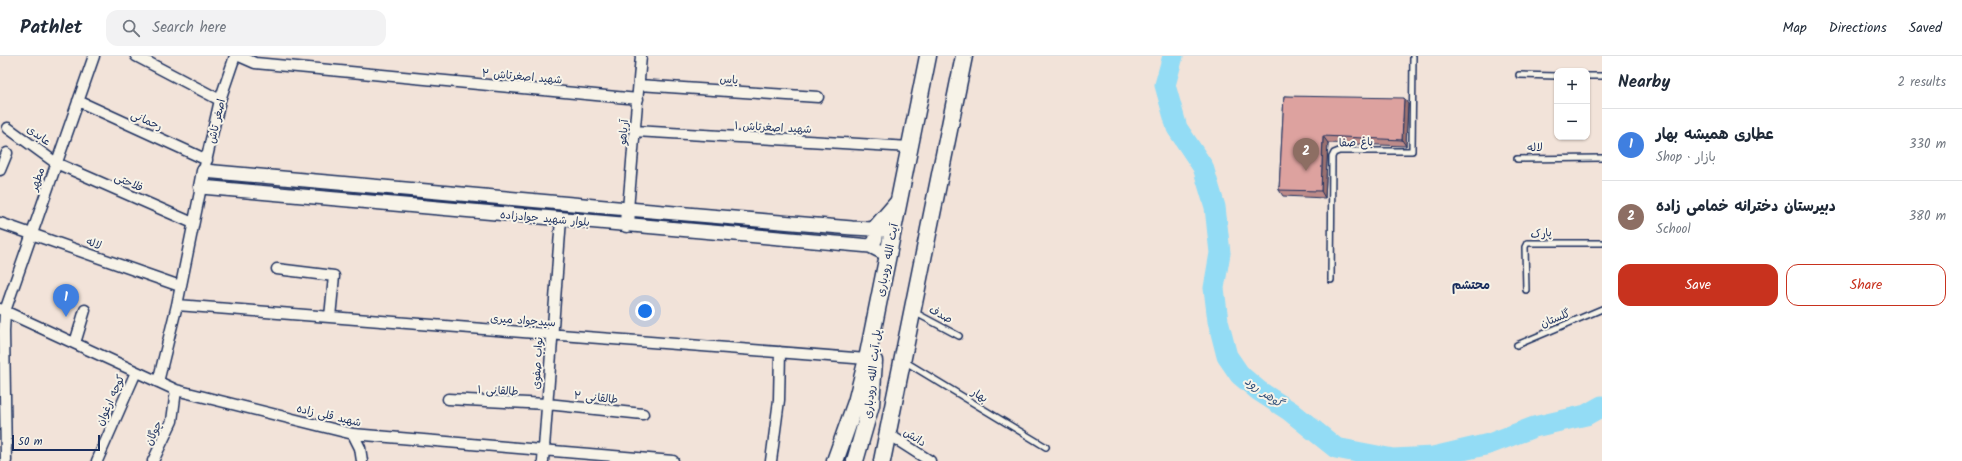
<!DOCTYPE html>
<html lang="en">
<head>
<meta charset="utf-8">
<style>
  body { margin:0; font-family:Kalam,"Playpen Sans Arabic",sans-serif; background:#f2f2f3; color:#1f2937 }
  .controls { position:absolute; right:12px; top:12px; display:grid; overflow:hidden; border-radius:8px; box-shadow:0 1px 3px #0004 }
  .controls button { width:36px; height:36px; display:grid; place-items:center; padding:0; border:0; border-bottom:1px solid #e0e1e3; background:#fff; color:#1f2937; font:20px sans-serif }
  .scale { position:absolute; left:12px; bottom:10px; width:88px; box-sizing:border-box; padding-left:4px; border:2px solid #1b2f5e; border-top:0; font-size:11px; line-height:14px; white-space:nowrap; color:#1b2f5e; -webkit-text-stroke:3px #f7f3e8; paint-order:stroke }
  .you { position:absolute; left:645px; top:255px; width:14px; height:14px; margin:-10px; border:3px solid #fff; border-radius:50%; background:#1a73e8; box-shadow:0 0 0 6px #1a73e833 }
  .badge { display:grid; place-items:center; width:26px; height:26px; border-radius:50%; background:#c8321e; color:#fff; font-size:13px; font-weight:700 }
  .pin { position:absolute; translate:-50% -33px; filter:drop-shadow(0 1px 2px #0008) }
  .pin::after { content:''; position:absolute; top:21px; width:14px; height:12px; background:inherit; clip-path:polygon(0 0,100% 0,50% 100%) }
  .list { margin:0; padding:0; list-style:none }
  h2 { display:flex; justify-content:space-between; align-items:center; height:52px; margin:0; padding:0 16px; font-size:17px }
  h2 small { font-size:13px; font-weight:400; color:#747a83 }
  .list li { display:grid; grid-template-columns:26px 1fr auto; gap:12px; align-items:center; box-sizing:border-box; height:72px; padding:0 16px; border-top:1px solid #e0e1e3 }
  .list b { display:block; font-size:15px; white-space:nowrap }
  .list p { margin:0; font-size:13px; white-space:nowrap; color:#747a83 }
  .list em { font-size:13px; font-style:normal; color:#747a83 }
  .actions { display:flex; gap:8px; padding:12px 16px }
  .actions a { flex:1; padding:9px 0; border:1px solid #c8321e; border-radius:12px; text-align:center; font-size:14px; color:#c8321e }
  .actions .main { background:#c8321e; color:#fff }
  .icon { flex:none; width:22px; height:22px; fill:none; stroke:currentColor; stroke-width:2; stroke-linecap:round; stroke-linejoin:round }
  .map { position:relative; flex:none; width:1602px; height:405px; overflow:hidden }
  header { display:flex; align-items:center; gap:24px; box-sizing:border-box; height:56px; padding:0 20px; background:#fff; border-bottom:1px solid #e0e1e3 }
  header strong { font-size:19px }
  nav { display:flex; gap:22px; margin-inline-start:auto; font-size:14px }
  .search { width:280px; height:36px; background:#f2f2f3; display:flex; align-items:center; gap:10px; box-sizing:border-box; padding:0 14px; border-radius:12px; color:#747a83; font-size:15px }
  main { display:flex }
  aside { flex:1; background:#fff }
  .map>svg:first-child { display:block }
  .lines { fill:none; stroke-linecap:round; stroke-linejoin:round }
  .river { stroke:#93dcf5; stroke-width:21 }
  .service-casing { stroke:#1b2f5e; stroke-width:8 }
  .minor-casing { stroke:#1b2f5e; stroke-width:13 }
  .tertiary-casing { stroke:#1b2f5e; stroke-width:16 }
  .secondary-casing { stroke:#1b2f5e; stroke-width:17 }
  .primary-casing { stroke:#1b2f5e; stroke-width:19 }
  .service { stroke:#f7f3e8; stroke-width:5 }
  .minor { stroke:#f7f3e8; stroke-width:10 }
  .tertiary { stroke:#f7f3e8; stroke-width:13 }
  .secondary { stroke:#f7f3e8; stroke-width:14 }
  .primary { stroke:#f7f3e8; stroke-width:16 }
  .wall { fill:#be8b89; stroke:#1b2f5e }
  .shaded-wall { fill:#9b716f; stroke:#1b2f5e }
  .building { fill:#dda29f; stroke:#1b2f5e }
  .labels { text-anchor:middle; stroke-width:4; stroke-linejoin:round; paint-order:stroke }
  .street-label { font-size:11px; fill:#1b2f5e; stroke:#f7f3e8 }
  .neighbourhood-label { font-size:12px; font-weight:bold; fill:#1b2f5e; stroke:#f7f3e8 }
  .water-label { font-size:12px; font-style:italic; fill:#33527c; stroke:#f7f3e8 }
</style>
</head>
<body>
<header>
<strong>Pathlet</strong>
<div class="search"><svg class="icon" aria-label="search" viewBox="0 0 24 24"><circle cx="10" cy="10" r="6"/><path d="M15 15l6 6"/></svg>Search here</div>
<nav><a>Map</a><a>Directions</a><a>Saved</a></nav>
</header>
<main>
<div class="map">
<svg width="1602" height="405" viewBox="0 0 1602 405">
  <rect width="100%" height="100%" fill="#f2e3d9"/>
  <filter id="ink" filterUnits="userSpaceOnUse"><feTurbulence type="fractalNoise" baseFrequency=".025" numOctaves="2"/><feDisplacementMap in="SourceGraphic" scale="8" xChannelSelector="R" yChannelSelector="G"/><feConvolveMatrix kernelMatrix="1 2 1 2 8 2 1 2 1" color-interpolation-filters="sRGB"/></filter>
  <g filter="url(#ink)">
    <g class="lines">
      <!-- river -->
      <path class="river" d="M1173,0L1165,29L1177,72L1203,111L1215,151L1220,197L1214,232L1218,265L1227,300L1240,319L1259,335L1290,355L1336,392L1393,403L1433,401L1489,388L1534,371L1586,359L1602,350"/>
      <!-- service casing -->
      <g class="service-casing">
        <path id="service" d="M1519,19L1557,20
          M1587,20H1602
          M1517,103L1602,102
          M1331,224L1332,101L1334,97L1339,95H1412L1413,0
          M1526,234L1525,191L1527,187H1602
          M914,256L959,280
          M1517,289L1602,253
          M904,305L1046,391"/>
      </g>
      <!-- minor casing -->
      <g class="minor-casing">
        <path id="minor" d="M136,0L220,44
          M239,0L255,7L638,43
          M639,29L818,41
          M78,45L207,104
          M8,72L56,107L193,167
          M635,75L910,91
          M205,110L220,44L235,0
          M0,114L7,97
          M628,153L641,0
          M0,167L180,230
          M277,213L334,220L330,261
          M177,249L867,303
          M0,253L176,334L353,378L673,405
          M75,287L85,254
          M158,326L177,249L201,131
          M448,343L547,348L643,358
          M353,378L360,392L362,405
          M888,378L930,405
          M6,405L4,275L5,255L94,0
          M97,405L136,316
          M153,405L172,365L176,334
          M543,405L561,163
          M771,405L779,344L780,296"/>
      </g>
      <!-- tertiary casing -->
      <g class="tertiary-casing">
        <path id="tertiary" d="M204,115L628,153L852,172L893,174
          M201,131L870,190L888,199
          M870,190C877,185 878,179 873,173L899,143"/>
      </g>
      <!-- secondary casing -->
      <g class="secondary-casing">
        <path id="secondary" d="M201,131L204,115
          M627,169L628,153"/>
      </g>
      <!-- primary casing -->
      <g class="primary-casing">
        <path id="primary" d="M835,405L856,346L867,303L928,0
          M855,405L871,349L874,305
          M882,405L964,0"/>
      </g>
      <!-- service -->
      <use href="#service" class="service"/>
      <!-- minor -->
      <use href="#minor" class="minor"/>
      <!-- tertiary -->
      <use href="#tertiary" class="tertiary"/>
      <!-- secondary -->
      <use href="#secondary" class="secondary"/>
      <!-- primary -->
      <use href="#primary" class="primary"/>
    </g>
    <!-- wall -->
    <path class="wall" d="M1284,40L1408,48L1406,90L1328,87L1325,142L1283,140L1279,134Z"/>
    <!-- shaded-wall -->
    <path class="shaded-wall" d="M1404,42L1408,48L1406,90L1402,84Z
      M1323,80L1328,87L1325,142L1321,135Z"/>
    <!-- building -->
    <path class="building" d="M1284,40L1404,42L1402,84L1323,80L1321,135L1279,134Z"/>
  </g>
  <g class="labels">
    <!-- street labels -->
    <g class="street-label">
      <text transform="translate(522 20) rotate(5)" y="4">شهید اصغرتاش ۲</text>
      <text transform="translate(729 23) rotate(4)" y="4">یاس</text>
      <text transform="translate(147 64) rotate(24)" y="4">رحمانی</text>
      <text transform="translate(216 65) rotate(-77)" y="4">اصغر تاش</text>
      <text transform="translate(773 71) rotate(3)" y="4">شهید اصغرتاش ۱</text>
      <text transform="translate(623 76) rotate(-85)" y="4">آریاهو</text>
      <text transform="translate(39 79) rotate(36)" y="4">عابدی</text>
      <text transform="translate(1356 86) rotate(-2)" y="4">باغ صفا</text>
      <text transform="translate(1535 91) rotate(-1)" y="4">لاله</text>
      <text transform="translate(37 123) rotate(-71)" y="4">مطهر</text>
      <text transform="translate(129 126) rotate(24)" y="4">فلاحتی</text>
      <text transform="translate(545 162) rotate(5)" y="4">بلوار شهید جوادزاده</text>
      <text transform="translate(1541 177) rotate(-5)" y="4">پارک</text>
      <text transform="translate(94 187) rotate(20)" y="4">لاله</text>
      <text transform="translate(887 204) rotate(-79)" y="4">آیت الله رودباری</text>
      <text transform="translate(941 258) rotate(28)" y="4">صدف</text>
      <text transform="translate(1555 262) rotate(-22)" y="4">گلستان</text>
      <text transform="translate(523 264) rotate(4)" y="4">سیدجواد میری</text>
      <text transform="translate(537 307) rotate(-87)" y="4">نواب صفوی</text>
      <text transform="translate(872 318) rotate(-84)" y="4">پل آیت الله رودباری</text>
      <text transform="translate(498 334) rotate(3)" y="4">طالقانی ۱</text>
      <text transform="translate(980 339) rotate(31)" y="4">بهار</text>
      <text transform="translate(596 341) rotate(6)" y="4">طالقانی ۲</text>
      <text transform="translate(110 344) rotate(-66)" y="4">کوچه ارغوان</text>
      <text transform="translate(329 359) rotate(13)" y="4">شهید قلی زاده</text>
      <text transform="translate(153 377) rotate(-65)" y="4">چوگان</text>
      <text transform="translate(915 381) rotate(32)" y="4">دانش</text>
    </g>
    <!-- neighbourhood labels -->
    <g class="neighbourhood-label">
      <text x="1471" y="233">محتشم</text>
    </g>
    <!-- water labels -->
    <g class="water-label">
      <text transform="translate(1264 336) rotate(35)" y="4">گوهر رود</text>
    </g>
  </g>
</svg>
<div class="controls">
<button>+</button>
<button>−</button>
</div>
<div class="scale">50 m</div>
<div class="you"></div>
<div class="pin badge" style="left:66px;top:261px;background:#3f7fe0">1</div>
<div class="pin badge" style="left:1306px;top:115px;background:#8d6e63">2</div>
</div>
<aside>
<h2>Nearby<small>2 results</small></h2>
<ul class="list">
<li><span class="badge" style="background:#3f7fe0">1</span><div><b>عطاری همیشه بهار</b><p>Shop · بازار</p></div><em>330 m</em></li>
<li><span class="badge" style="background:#8d6e63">2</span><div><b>دبیرستان دخترانه خمامی زاده</b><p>School</p></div><em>380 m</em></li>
</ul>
<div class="actions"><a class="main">Save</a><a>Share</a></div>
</aside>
</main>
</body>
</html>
